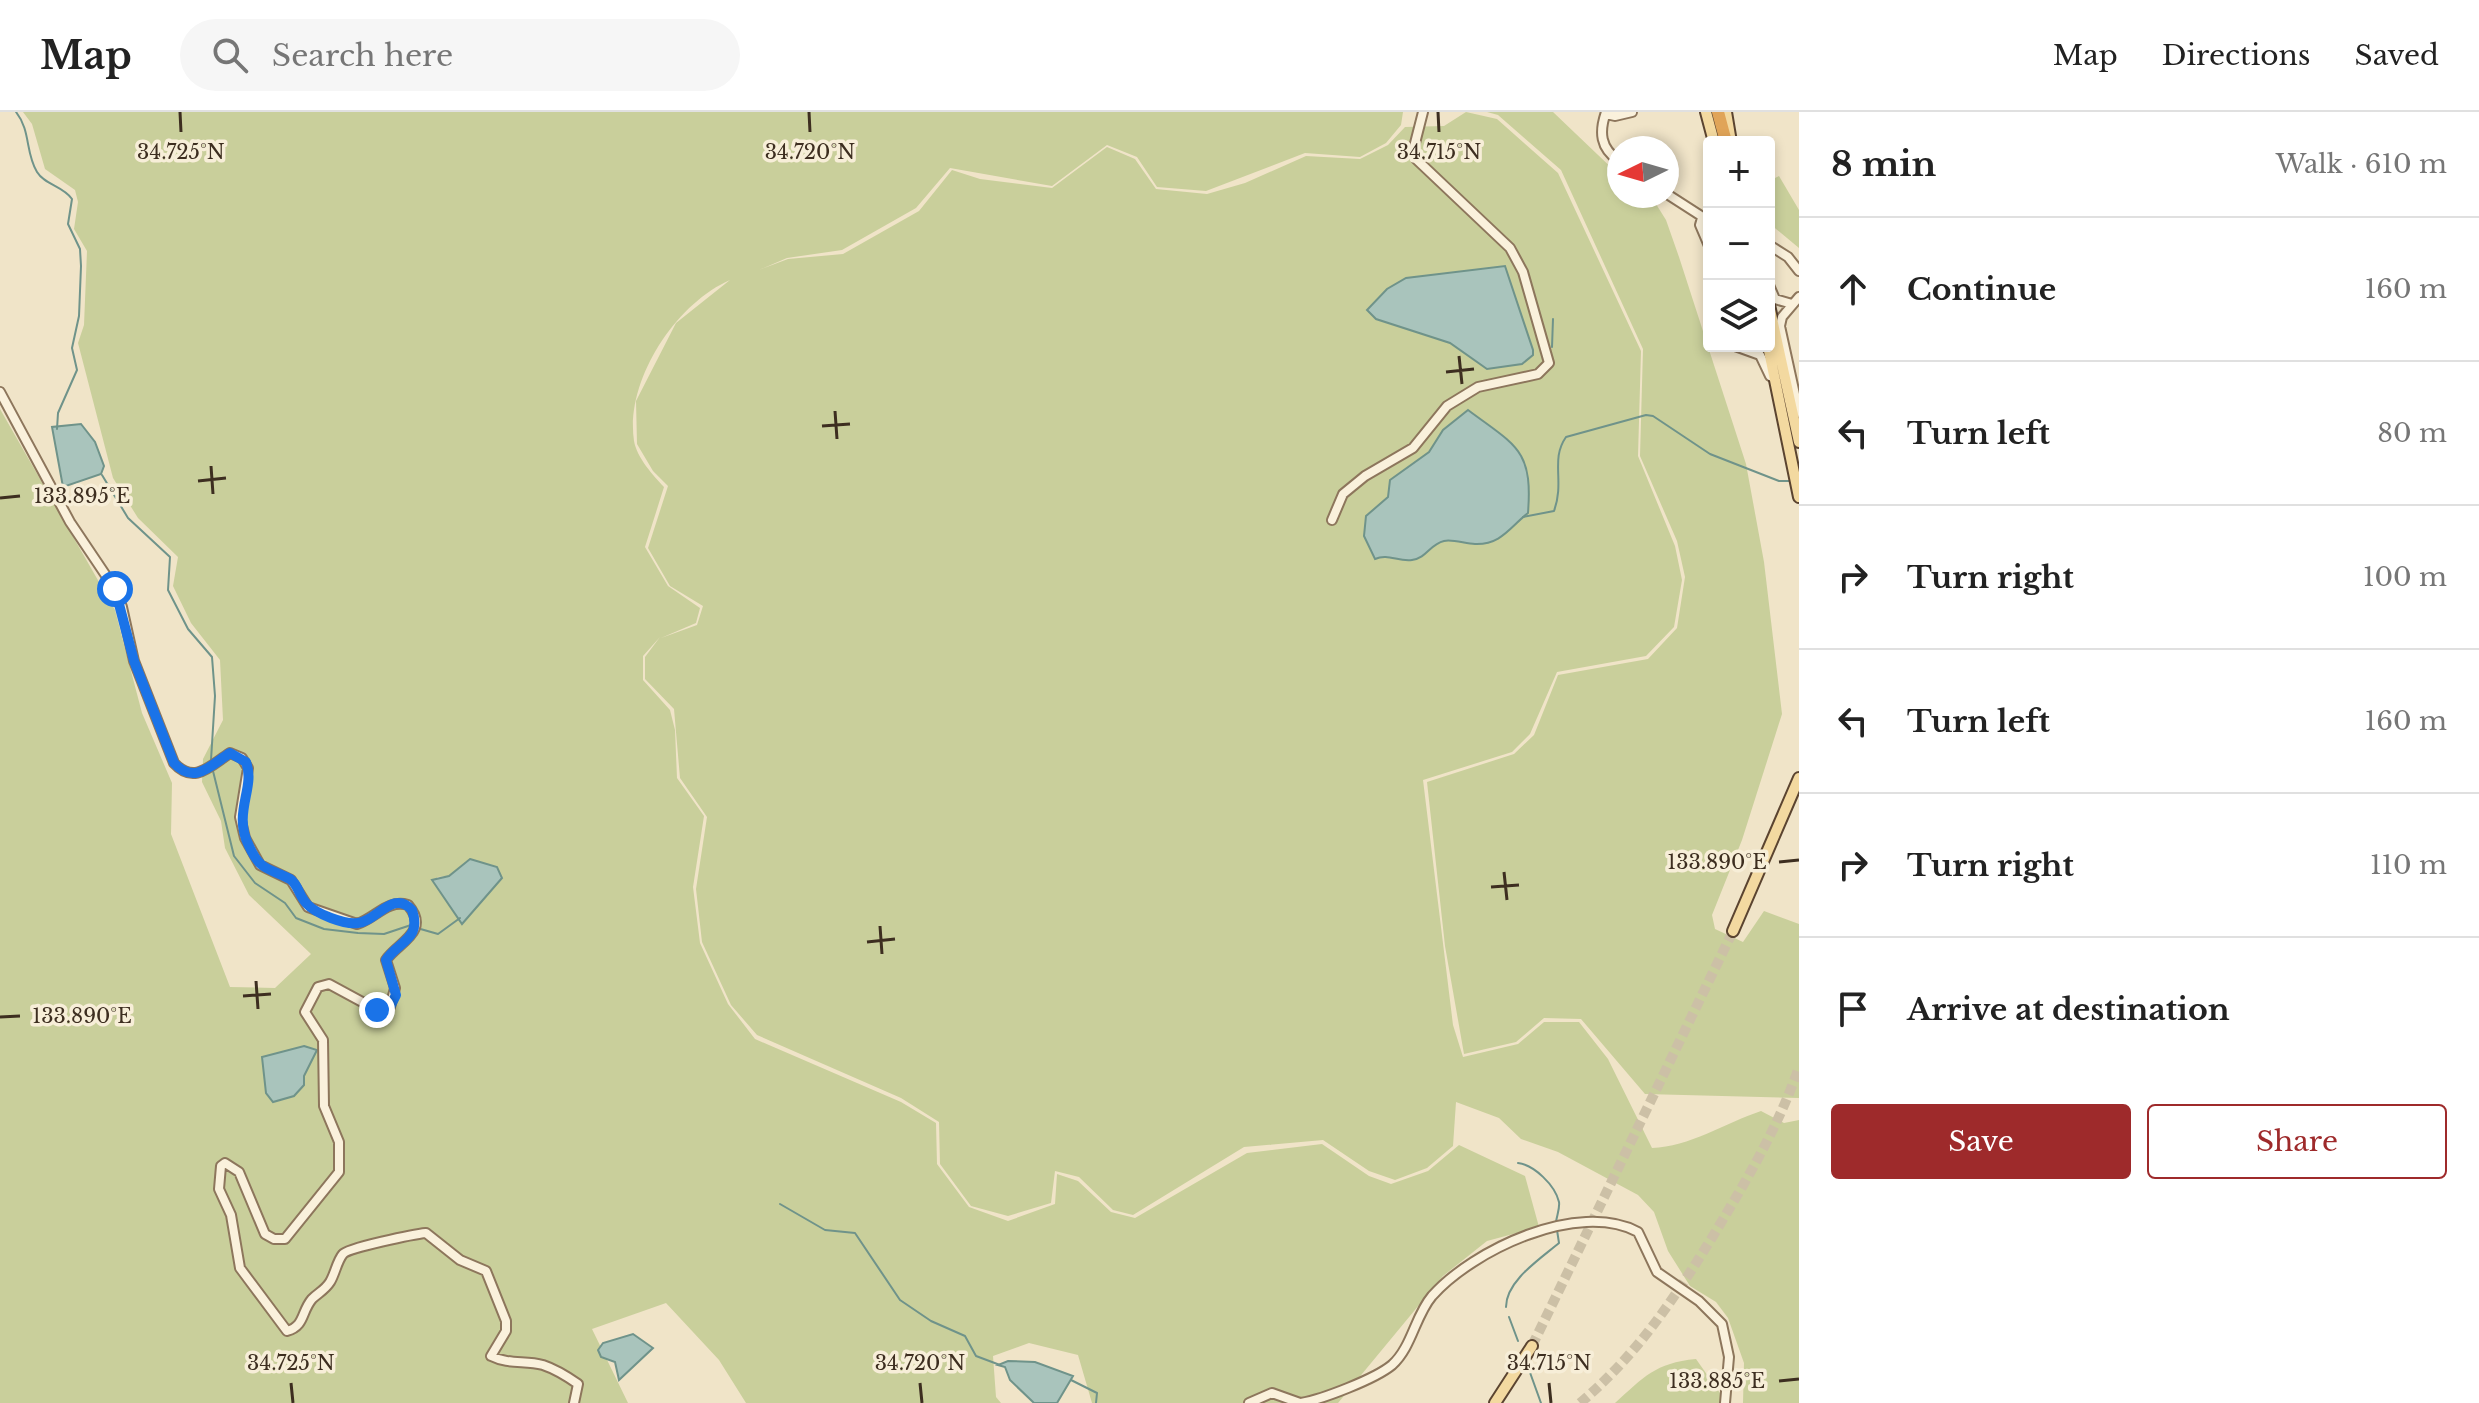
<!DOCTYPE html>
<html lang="en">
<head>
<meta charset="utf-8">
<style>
  body { margin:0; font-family:"Libre Baskerville",serif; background:#f6f6f6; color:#222 }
  .controls { position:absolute; right:24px; top:24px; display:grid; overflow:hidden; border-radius:8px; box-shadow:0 4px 12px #0003 }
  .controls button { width:72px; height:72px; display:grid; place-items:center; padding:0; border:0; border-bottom:2px solid #e0e0e0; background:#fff; color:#222; font:40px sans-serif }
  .compass { position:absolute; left:1607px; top:24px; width:72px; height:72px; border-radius:50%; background:#fff; box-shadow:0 4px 12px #0003; rotate:265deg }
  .stop { position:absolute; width:24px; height:24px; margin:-18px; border:6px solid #1a73e8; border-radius:50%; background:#fff }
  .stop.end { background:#1a73e8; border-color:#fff; box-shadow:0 2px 8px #0008 }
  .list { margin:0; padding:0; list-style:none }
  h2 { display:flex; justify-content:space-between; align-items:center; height:104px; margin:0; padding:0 32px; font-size:34px }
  h2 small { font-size:26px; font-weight:400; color:#767676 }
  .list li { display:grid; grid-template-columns:52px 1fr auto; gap:24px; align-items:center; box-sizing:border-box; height:144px; padding:0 32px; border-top:2px solid #e0e0e0 }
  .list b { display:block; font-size:30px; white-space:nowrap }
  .list em { font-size:26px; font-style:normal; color:#767676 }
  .actions { display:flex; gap:16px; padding:24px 32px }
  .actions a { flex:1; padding:18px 0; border:2px solid #9e2a2b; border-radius:8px; text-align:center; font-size:28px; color:#9e2a2b }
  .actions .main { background:#9e2a2b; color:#fff }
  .icon { flex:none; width:44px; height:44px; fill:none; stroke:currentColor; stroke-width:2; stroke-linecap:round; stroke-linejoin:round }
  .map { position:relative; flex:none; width:1799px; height:1291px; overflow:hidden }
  header { display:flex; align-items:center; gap:48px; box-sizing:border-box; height:112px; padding:0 40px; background:#fff; border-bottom:2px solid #e0e0e0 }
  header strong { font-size:38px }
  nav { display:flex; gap:44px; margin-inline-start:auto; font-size:28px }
  .search { width:560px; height:72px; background:#f6f6f6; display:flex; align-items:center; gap:20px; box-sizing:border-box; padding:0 28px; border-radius:44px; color:#767676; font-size:30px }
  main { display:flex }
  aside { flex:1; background:#fff }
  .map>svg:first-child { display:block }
  .green { fill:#c9cf9b; fill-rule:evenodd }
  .water { fill:#a9c4bc; stroke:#6f938a; stroke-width:2 }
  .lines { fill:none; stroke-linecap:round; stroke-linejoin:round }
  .stream { stroke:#6f938a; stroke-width:2 }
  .major-tunnel { stroke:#ccc0a6; stroke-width:10; stroke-dasharray:10 5; stroke-linecap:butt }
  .minor-casing { stroke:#8d765c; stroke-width:12 }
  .major-casing { stroke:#5b4430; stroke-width:14 }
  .highway-casing { stroke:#5b4430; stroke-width:16 }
  .minor { stroke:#faf1dc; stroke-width:8 }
  .major { stroke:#f3d9a0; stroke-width:10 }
  .highway { stroke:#e0a458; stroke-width:12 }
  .route { stroke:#1a73e8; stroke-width:10 }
  .ticks { fill:none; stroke:#3d2e20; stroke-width:3 }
  .ticks-label { font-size:20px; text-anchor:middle; fill:#3d2e20; stroke:#f7eed8; stroke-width:7; stroke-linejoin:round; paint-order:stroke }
</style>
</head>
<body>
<header>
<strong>Map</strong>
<div class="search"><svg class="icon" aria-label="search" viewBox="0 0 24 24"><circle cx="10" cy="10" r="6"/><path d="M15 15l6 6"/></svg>Search here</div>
<nav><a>Map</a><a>Directions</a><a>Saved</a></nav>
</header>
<main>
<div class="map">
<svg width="1799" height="1291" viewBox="0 0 1799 1291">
  <rect width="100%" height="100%" fill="#f0e4c8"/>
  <!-- green -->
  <path class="green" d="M23,0H1403L1401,13L1386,31L1360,45L1305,41L1206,79L1157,75L1137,45L1107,33L1052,74L950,56L916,96L842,138L787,146L759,158L788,147L843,142L919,99L952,58L980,67L1052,76L1107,35L1135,47L1156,77L1207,82L1245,71L1306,44L1360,47L1388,33L1405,15L1444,14L1466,0L1497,7L1558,61L1641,239L1638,344L1675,434L1682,468L1674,515L1646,544L1557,560L1530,622L1512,640L1423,668L1453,913L1463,945L1518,932L1544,910H1579L1608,947L1652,1036C1689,1035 1725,1011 1761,999L1784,1011L1799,1008V1291H1743L1744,1251L1728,1206L1716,1190L1690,1174L1668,1139L1654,1100L1638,1083L1558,1040L1521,1027L1499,1006L1456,990L1453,1034L1427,1056L1395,1068L1369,1059L1323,1028L1244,1035L1133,1103L1113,1098L1079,1065L1055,1059L1051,1091L1008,1104L971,1094L940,1052L939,1010L901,986L757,923L731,893L702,830L696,777L707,705L680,666L674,597L645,567V545L660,525L643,544V568L670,598L675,618L677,666L704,704L693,775L700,831L728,892L755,927L901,990L936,1011L937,1052L969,1095L1008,1109L1055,1092L1057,1062L1078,1069L1111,1100L1135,1106L1247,1041L1322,1032L1369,1064L1391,1072L1428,1059L1459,1033L1525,1064L1539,1115L1487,1129L1443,1164L1338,1291H1092L1078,1243L1029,1231L993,1244L996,1285L1001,1291H746L719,1248L666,1191L592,1217L628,1291H0V297L115,498L142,601L172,671L171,722L230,875L275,876L311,842L249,783L225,736L221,709L202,670L203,647L223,608L220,548L191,511L173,474L178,445L138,406L113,366L78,231L84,213L87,139L74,117L78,90L75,78L45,57L32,12ZM730,168L676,211L636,289L637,332L653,359L668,374L648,436L670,474L703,494L697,513L661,526L696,511L700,496L668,474L645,435L664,375C653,363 637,346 634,329C625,269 675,192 730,168ZM470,748L492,753L462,812L437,765L450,764ZM304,934L310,951L294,984L273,990L266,981L262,945Z
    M1487,0H1553L1619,63V84H1651L1666,108L1679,145L1746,352L1764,450L1782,602L1742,728L1712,803L1715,817L1743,830L1764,799L1799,812V986L1645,982L1581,907L1544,906L1516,930L1464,942L1445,834L1427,670L1514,642L1534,623L1558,563L1648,547L1677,516L1685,465L1677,429L1640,344L1643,237L1561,58L1498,3Z
    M1779,64L1799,98V136L1770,112L1769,69Z
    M1696,1247L1727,1291H1615C1644,1265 1655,1251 1696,1247Z"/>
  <!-- water -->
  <path class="water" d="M1505,154L1533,238V243L1522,252L1487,257L1450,231L1376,207L1367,198L1387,177L1406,166Z
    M1468,298C1516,334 1533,337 1528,401C1510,415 1501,433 1475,432C1466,432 1453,427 1444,429C1430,432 1427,446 1412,448C1398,450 1388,441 1375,447L1364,424L1366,404L1388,385L1390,368L1429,340L1443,318Z
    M81,312L95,330L104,354L101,362L63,375L52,315Z
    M470,747L497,755L502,766L462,812L432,768L449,764Z
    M304,934L317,938L304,964V973L294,984L273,990L266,981L262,945Z
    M633,1222L653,1236L619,1268L615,1250L601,1245L598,1238L603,1231Z
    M1008,1249L1035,1250L1073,1264L1057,1291H1034L1010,1268L1005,1255L998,1253Z"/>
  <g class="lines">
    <!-- stream -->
    <path class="stream" d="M16,0C31,19 25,40 37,60C45,73 63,74 72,87L68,112L80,137L81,154L79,204L72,236L77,258L58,301L57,317
      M1552,235L1553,207
      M102,363L128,406L170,445L168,478L188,517L212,545L215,584L211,648
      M1523,405L1554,399C1565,369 1550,348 1566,325L1646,303L1653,304L1710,342L1779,369H1789
      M213,659L234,744L255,771L285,791L296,806L324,817L358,821L384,822L411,813
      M417,816L438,822L460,806
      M1518,1051C1534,1053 1555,1073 1559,1090C1560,1096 1557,1103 1556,1110
      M780,1092L825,1118L855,1121L900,1188L931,1209L965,1224L976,1244L1000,1253
      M1506,1195C1506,1169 1540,1147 1559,1131L1557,1118
      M1509,1205L1518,1229
      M1528,1255L1541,1291
      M1071,1268L1097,1281L1096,1291"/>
    <!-- major-tunnel -->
    <path class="major-tunnel" d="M1532,1234L1733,819
      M1580,1291C1637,1243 1674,1187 1713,1124C1746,1069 1778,1016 1799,955"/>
    <!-- minor casing -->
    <g class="minor-casing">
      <path id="minor" d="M1606,0C1599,20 1600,36 1619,49
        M1606,2L1615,4L1632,0
        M1667,82L1709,109
        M1702,106L1700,113L1709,134
        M1769,133L1788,145L1799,159
        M1769,173L1775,187L1792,192
        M1735,234L1760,243L1770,264
        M0,280L70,410L115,477L122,495L134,549L174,651C194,673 210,654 230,641L242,646L248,656L240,705L245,726L260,753L291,768L308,795L357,812C376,806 387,787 408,793C431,820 398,830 386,848L395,876L390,895L377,898L329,872L318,875L305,900L323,928L324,994L339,1030V1060L285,1127H274L265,1122L239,1060L225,1051L221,1054L219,1077L231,1103L240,1156L287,1219C305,1214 301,1200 312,1187C318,1181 325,1178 330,1170C335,1162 337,1149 343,1142C347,1136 415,1122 426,1121L460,1148L486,1159L506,1209V1219L491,1244C509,1253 525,1248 543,1253C555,1257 568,1265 578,1272L574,1291
        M1795,303L1796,287L1780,214L1782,205L1799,185
        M1332,408L1343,382L1365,364L1413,336L1447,294L1478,275L1538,262L1549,251L1523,160L1510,136L1416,47L1413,39L1423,0
        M1249,1291L1272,1281L1300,1291
        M1301,1291C1323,1287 1375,1267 1392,1253C1412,1235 1415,1204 1432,1184C1473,1138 1578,1088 1638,1120L1657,1160L1699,1189L1722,1212L1729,1245L1725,1291"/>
    </g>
    <!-- major casing -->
    <g class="major-casing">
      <path id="major" d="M1706,0L1714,30
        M1726,0L1731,30
        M1769,193L1799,330
        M1768,234L1799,385
        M1733,819L1799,666
        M1495,1291L1532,1234"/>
    </g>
    <!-- highway casing -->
    <g class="highway-casing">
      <path id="highway" d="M1718,0L1726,30"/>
    </g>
    <!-- minor -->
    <use href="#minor" class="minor"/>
    <!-- major -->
    <use href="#major" class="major"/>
    <!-- highway -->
    <use href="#highway" class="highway"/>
  </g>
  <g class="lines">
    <!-- route -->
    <path class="route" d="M115,477L134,549L174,651C194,673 210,654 230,641L246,650C256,676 232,700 249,734C261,760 268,755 290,767C299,773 299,785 307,792C316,802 345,813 358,811C377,809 393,777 412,798C422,827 399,829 386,848L396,883L390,895L377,898"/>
  </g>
  <!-- ticks -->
  <path class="ticks" d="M180,0L181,20M809,0L810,20M1438,0L1439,20M1459,244L1462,272M1446,260L1474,257M835,299L837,327M822,314L850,312M211,354L213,382M198,369L226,366M0,386L20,384M1779,750L1799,748M1504,760L1507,788M1491,775L1519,773M880,814L882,842M867,830L895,827M256,869L258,897M243,884L271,882M0,905L20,904M1779,1269L1799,1267M291,1271L293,1291M920,1271L922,1291M1549,1271L1551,1291"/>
  <g class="ticks-label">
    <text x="181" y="47">34.725°N</text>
    <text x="810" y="47">34.720°N</text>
    <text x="1439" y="47">34.715°N</text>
    <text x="82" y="391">133.895°E</text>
    <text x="1717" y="757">133.890°E</text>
    <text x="82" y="911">133.890°E</text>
    <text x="291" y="1258">34.725°N</text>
    <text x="920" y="1258">34.720°N</text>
    <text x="1549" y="1258">34.715°N</text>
    <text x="1717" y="1276">133.885°E</text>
  </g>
</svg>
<div class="controls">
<button>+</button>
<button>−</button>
<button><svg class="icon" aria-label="layers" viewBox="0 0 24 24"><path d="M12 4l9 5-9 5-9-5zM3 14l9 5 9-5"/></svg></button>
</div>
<svg class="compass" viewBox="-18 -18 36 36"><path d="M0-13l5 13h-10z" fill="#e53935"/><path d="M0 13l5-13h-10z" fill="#767676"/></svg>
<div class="stop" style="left:115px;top:477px"></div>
<div class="stop end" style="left:377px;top:898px"></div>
</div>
<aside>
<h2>8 min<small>Walk · 610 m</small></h2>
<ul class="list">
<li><svg class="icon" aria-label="ahead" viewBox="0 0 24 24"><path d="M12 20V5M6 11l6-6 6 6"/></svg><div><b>Continue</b></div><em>160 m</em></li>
<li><svg class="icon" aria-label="left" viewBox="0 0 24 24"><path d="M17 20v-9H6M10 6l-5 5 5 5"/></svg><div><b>Turn left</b></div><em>80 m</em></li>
<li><svg class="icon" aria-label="right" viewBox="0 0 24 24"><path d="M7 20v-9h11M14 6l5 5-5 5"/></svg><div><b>Turn right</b></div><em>100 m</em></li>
<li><svg class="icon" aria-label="left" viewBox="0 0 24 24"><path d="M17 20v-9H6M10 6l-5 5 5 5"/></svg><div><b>Turn left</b></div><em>160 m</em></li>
<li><svg class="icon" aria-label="right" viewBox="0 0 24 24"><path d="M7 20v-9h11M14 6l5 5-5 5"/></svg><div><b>Turn right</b></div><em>110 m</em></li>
<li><svg class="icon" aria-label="arrive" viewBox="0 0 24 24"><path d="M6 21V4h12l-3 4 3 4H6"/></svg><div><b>Arrive at destination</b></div></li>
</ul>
<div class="actions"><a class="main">Save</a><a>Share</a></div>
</aside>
</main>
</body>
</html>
